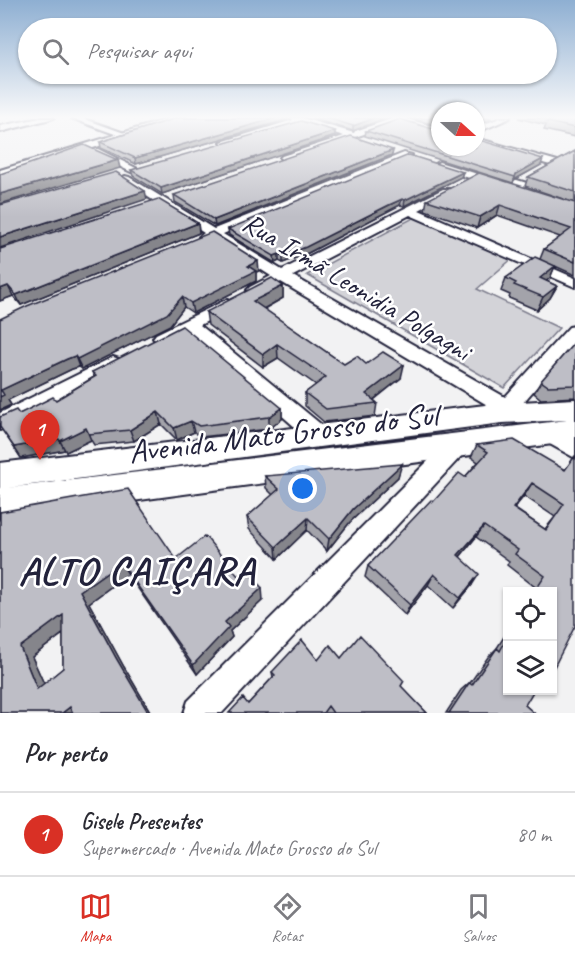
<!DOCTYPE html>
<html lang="pt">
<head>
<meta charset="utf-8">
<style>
  body { margin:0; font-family:Caveat,sans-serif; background:#f7f7f7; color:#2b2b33 }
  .controls { position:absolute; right:18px; bottom:18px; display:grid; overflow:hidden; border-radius:0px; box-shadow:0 2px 4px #0004 }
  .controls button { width:54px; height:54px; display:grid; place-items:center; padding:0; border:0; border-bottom:2px solid #e1e1e2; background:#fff; color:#2b2b33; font:30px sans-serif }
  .compass { position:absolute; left:431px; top:102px; width:54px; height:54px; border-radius:50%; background:#fff; box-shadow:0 2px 4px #0004; rotate:111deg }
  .you { position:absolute; left:303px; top:489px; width:21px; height:21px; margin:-15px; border:4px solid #fff; border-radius:50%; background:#1a73e8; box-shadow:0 0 0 9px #1a73e833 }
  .badge { display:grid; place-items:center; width:39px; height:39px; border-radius:50%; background:#d93025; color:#fff; font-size:20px; font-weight:700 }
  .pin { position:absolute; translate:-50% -50px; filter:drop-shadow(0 2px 3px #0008) }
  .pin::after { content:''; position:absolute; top:32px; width:21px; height:18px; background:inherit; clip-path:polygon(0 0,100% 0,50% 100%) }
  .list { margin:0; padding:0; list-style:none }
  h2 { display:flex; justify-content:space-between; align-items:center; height:78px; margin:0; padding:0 24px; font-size:26px }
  h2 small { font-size:20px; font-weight:400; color:#7c7c81 }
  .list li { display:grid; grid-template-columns:39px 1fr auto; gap:18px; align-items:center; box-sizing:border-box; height:84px; padding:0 24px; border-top:2px solid #e1e1e2 }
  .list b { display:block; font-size:22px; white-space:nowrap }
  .list p { margin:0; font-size:20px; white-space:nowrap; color:#7c7c81 }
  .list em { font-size:20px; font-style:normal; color:#7c7c81 }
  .icon { flex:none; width:33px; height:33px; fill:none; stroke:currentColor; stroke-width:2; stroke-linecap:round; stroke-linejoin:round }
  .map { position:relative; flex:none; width:575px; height:713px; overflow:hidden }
  .search { position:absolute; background:#fff; box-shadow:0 2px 4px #0004; left:18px; right:18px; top:18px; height:66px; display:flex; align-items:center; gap:15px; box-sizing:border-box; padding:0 21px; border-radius:33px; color:#7c7c81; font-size:22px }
  .sheet { height:162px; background:#fff }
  nav { display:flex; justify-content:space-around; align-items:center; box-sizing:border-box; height:84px; border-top:2px solid #e1e1e2; background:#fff; font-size:16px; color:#7c7c81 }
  nav a { display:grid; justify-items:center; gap:3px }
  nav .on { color:#d93025 }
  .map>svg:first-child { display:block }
  .green { fill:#d3d3d8; stroke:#7a7a8a; stroke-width:1.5 }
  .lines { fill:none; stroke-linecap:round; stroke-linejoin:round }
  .minor-casing { stroke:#22223b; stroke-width:4 }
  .major-casing { stroke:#22223b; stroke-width:4 }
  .minor { fill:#fff; fill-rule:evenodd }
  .major { fill:#fff; fill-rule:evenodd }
  .wall { fill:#a3a3aa; stroke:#22223b; stroke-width:1.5; fill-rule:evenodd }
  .shaded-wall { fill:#85858b; stroke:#22223b; stroke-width:1.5 }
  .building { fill:#bebec6; stroke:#22223b; stroke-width:1.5; fill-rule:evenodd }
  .labels { text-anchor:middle; stroke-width:5; stroke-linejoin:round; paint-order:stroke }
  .street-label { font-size:28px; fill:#22223b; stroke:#fff }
  .near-street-label { font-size:33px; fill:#22223b; stroke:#fff }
  .near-district-label { font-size:40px; font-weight:bold; letter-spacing:1.5px; fill:#22223b; stroke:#fff }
</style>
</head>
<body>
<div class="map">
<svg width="575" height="713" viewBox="0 0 575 713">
  <rect width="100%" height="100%" fill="#f2f2f3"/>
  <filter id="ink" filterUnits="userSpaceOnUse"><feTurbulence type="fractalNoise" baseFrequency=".0167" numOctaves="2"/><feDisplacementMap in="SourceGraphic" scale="12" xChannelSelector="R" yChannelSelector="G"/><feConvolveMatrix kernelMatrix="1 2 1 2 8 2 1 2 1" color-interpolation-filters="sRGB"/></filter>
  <g filter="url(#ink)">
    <!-- green -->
    <path class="green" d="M415,217L514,257L477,289L559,328L504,388L307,275Z"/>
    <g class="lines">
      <!-- minor casing -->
      <g class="minor-casing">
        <path id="minor" d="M40,118H54L0,132V126Z
          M71,118H82L130,135L123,137Z
          M291,118H302L354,133L355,131L391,119L390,118H403L440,128V134L399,122L285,161L280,158L282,156L344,136L302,123L226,145L221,142L293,120Z
          M500,118H510L476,133V127Z
          M476,138L561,162L562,164L557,167L476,144Z
          M92,149H98L140,170L131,172L92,153Z
          M404,153L412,155L223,234L282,270L443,189H451V193L419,210L575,278V287L410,215L293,276L505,397L569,327L575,326V342L509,419L502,421L495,419L492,413L494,409L281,282L260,293H250L247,290L250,287L271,276L213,239L201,240L199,237L204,233L120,179L125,176L129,177L214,229Z
          M439,162L487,177V173H495L575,198V205L499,181V185H491L435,167L434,165Z
          M228,299L234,301L236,304L234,307L200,325L329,431L332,437L329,443L321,446L313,443L187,332L162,344L156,342L153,338L156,334Z
          M113,357L119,359L122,363L119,367L0,430V413Z
          M546,424L575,438V458L539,438L535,432L539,426Z
          M457,437L465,440L468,446L465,452L222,713H184L188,701L449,440Z"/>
      </g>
      <!-- major casing -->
      <g class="major-casing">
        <path id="major" d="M171,118H186L0,178V170Z
          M575,399V441L0,519V463L502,403ZM567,420L7,488L502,423Z"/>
      </g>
      <!-- minor -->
      <use href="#minor" class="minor"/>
      <!-- major -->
      <use href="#major" class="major"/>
    </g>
    <!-- wall -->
    <path class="wall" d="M177,118H290L289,119L136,164L101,148L100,142Z
      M311,118H385L353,131Z
      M410,118H440V126Z
      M518,118H575V137L544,130L546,125Z
      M335,131V136L162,194L133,176L131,170Z
      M366,131L541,165L514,180L513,183L365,136Z
      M393,150L392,155L215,226L175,202L174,195Z
      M575,151V203L525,186L528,177Z
      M463,172L461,177L404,206L400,205L388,211L306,254L283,263L279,261L275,263L229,235L228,229Z
      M427,200L575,203V275L555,266L550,278L546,281L557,286L550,298L537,310L509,298L510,295L501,291L506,278L540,259L544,249L560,237L497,215L477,228L425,210Z
      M198,223L199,233L21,305L13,296L0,301V249Z
      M259,271L256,272V281L193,313L184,307L170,325L82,369L79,367L72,369L8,400L11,405L0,410V319Z
      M283,286V298L264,309L344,364H366L401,378L374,400L377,403L375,416L324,422L305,406V393L316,385L278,358L263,367L208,325L206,312Z
      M575,342V397L541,399L534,393L541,381Z
      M92,372L282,408V419L269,429L201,437L194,432L177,440L161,424L134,441L94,445L91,440L66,452L65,450L21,458L0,427L19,414L56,400L94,377Z
      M477,445L565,470L575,456L552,591H532L535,587L507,565L509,561L476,537L460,557L472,585L453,608L428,585L405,615L365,577L368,566L433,502L465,477L478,462L471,457ZM524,496L555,517L545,529L514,508Z
      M265,476L398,477L350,522L327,551L307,530L277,559L249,529L247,517L273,495L266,488Z
      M0,512L238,576L263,600L230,631L232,637L197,674L128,574L89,603L124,667L151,713H0ZM63,634V668L44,684L32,657Z
      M507,632V690L534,713H446L461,690L469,683H470L488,657L497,648Z
      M341,658L401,686L427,713H229L248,704L273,677L272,672L318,660Z"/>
    <!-- shaded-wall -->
    <path class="shaded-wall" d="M276,118H290L289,119L136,164L135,158Z
      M374,118H385L353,131V126Z
      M483,118H491V119L476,125V121Z
      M335,131V136L162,194L161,188Z
      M393,150L392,155L215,226L214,220Z
      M543,159L541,165L514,180L516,174Z
      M118,160L120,168L0,204V194Z
      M463,172L461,177L404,206L405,200Z
      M145,191L147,199L0,248V237Z
      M402,199L400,205L306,254L283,263V256Z
      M500,205L497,215L477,228L480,217Z
      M198,223L199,233L21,305L16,295Z
      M279,254V261L275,263L274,256Z
      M258,261L259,271L256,272V281L193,313L191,303L248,266Z
      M555,266L550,278L534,291L540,278Z
      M8,286L13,296L0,301V289Z
      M283,286V298L254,314L253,301Z
      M557,286L550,298L537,310L543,297Z
      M182,297L184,307L170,325L82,369L77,359Z
      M277,344L278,358L263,367V354Z
      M75,356L79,367L72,369L8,400L11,405L0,410V397L1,390L67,359Z
      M404,365L401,378L368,404L366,394Z
      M282,408V419L269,429V417Z
      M158,412L161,424L134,441L130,430Z
      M191,421L194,432L177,440L174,428Z
      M86,428L91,440L66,452L60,441Z
      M59,439L65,450L21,458L14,447Z
      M402,464L398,477L350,522L327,551L329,539L353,509Z
      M532,483L524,496L505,520L513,508Z
      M308,518L307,530L277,559L276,547Z
      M484,526L476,537L452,566L458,555Z
      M121,562L128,574L89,603L124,667L151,713H147L116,658L80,591Z
      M434,574L428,585L405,615L410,605Z
      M479,574L472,585L453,608L460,598Z
      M262,588L263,600L230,631L232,637L197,674L193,665L225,622Z
      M63,615L73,626L32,657L50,697L37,689L20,647Z
      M70,707L79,713H62Z"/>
    <!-- building -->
    <path class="building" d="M177,118H276L135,158L100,142Z
      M327,118H374L353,126Z
      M429,118H440V120Z
      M553,118H575V128L547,122L555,118Z
      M400,119L440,131V147H476V139L543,159L516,174L515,177L366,131Z
      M301,121L335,131L161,188L131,170Z
      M351,136L393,150L214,220L174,195Z
      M84,145L118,160L0,194V174Z
      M575,151V192L528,177Z
      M409,155L463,172L405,200L402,199L389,205L306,247L283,256L279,254L274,256L228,229Z
      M116,172L145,191L0,237V205Z
      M479,173L575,203V262L544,249L571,229L500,205L480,217L427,200Z
      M158,199L198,223L16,295L8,286L0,289V249Z
      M212,232L258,261L248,266L256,271L191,303L182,297L167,314L77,359L75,356L67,359L1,390L4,395L0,397V319L27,306Z
      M535,257L555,266L540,278L557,286L543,297L514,285L516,283L506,278Z
      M272,278L283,286L253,301L344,364L357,356L366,364L383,352L404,365L366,394L377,403L326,409L305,393L326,377L277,344L263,354L206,312Z
      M182,326L282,408L269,417L199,426L191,421L174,428L158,412L130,430L89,434L86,428L60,441L59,439L14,447L0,427V417L16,410L19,414L53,397L56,400L96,376L92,372Z
      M575,342V385L548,386L541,381Z
      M514,440L565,470L575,456V626L553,669L552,591H535L545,576L515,554L518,550L484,526L458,555L479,574L460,598L434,574L410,605L368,566L431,500L433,502L459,473L465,477L488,452L477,445ZM532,483L564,504L546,530L513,508Z
      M402,464L353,509L329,539L308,518L276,547L247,517L279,489L265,476Z
      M128,489L176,559L205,536L238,576L246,569L262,588L225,622L229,627L193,665L121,562L80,591L116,658L148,712L147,713H73L70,707L62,713H0V512ZM63,615V668L37,689L20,647Z
      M360,635L404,681L401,686L427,713H333L328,706L323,713H229L243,698L248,704L275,675L272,672L302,640L318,660L330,645L341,658Z
      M507,638V690H534L525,705L534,713H449L469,683L472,685L497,648L500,651Z"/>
  </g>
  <!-- sky -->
  <linearGradient id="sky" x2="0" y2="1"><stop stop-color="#8eafd2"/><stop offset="0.54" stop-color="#f9f9fa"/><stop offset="1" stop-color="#f9f9fa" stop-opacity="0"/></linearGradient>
  <rect width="575" height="217" fill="url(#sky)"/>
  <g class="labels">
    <!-- street labels -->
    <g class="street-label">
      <text transform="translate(357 286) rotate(31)" y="10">Rua Irmã Leonidia Polgagni</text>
    </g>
    <!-- near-street labels -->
    <g class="near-street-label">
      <text transform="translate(283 432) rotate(-7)" y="12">Avenida Mato Grosso do Sul</text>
    </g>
    <!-- near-district labels -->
    <g class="near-district-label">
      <text x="137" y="584">ALTO CAIÇARA</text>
    </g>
  </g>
</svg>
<div class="controls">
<button><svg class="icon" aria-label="locate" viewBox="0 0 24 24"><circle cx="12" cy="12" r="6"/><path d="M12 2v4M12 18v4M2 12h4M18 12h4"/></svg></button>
<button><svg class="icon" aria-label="layers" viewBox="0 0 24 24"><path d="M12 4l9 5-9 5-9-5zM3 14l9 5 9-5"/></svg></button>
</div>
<svg class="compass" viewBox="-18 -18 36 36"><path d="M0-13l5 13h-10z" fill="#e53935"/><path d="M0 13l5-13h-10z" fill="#7c7c81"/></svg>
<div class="you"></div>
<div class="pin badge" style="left:40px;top:460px">1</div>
<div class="search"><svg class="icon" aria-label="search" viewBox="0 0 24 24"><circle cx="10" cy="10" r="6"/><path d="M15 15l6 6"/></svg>Pesquisar aqui</div>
</div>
<section class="sheet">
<h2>Por perto<small></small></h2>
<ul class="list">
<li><span class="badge">1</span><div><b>Gisele Presentes</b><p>Supermercado · Avenida Mato Grosso do Sul</p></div><em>80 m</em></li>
</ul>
</section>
<nav>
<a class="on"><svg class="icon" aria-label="map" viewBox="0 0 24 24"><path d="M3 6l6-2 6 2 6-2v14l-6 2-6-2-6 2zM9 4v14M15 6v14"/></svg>Mapa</a>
<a><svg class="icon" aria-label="directions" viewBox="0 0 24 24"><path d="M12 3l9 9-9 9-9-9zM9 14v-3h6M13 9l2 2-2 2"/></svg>Rotas</a>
<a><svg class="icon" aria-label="saved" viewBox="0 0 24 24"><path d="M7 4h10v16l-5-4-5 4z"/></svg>Salvos</a>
</nav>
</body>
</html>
